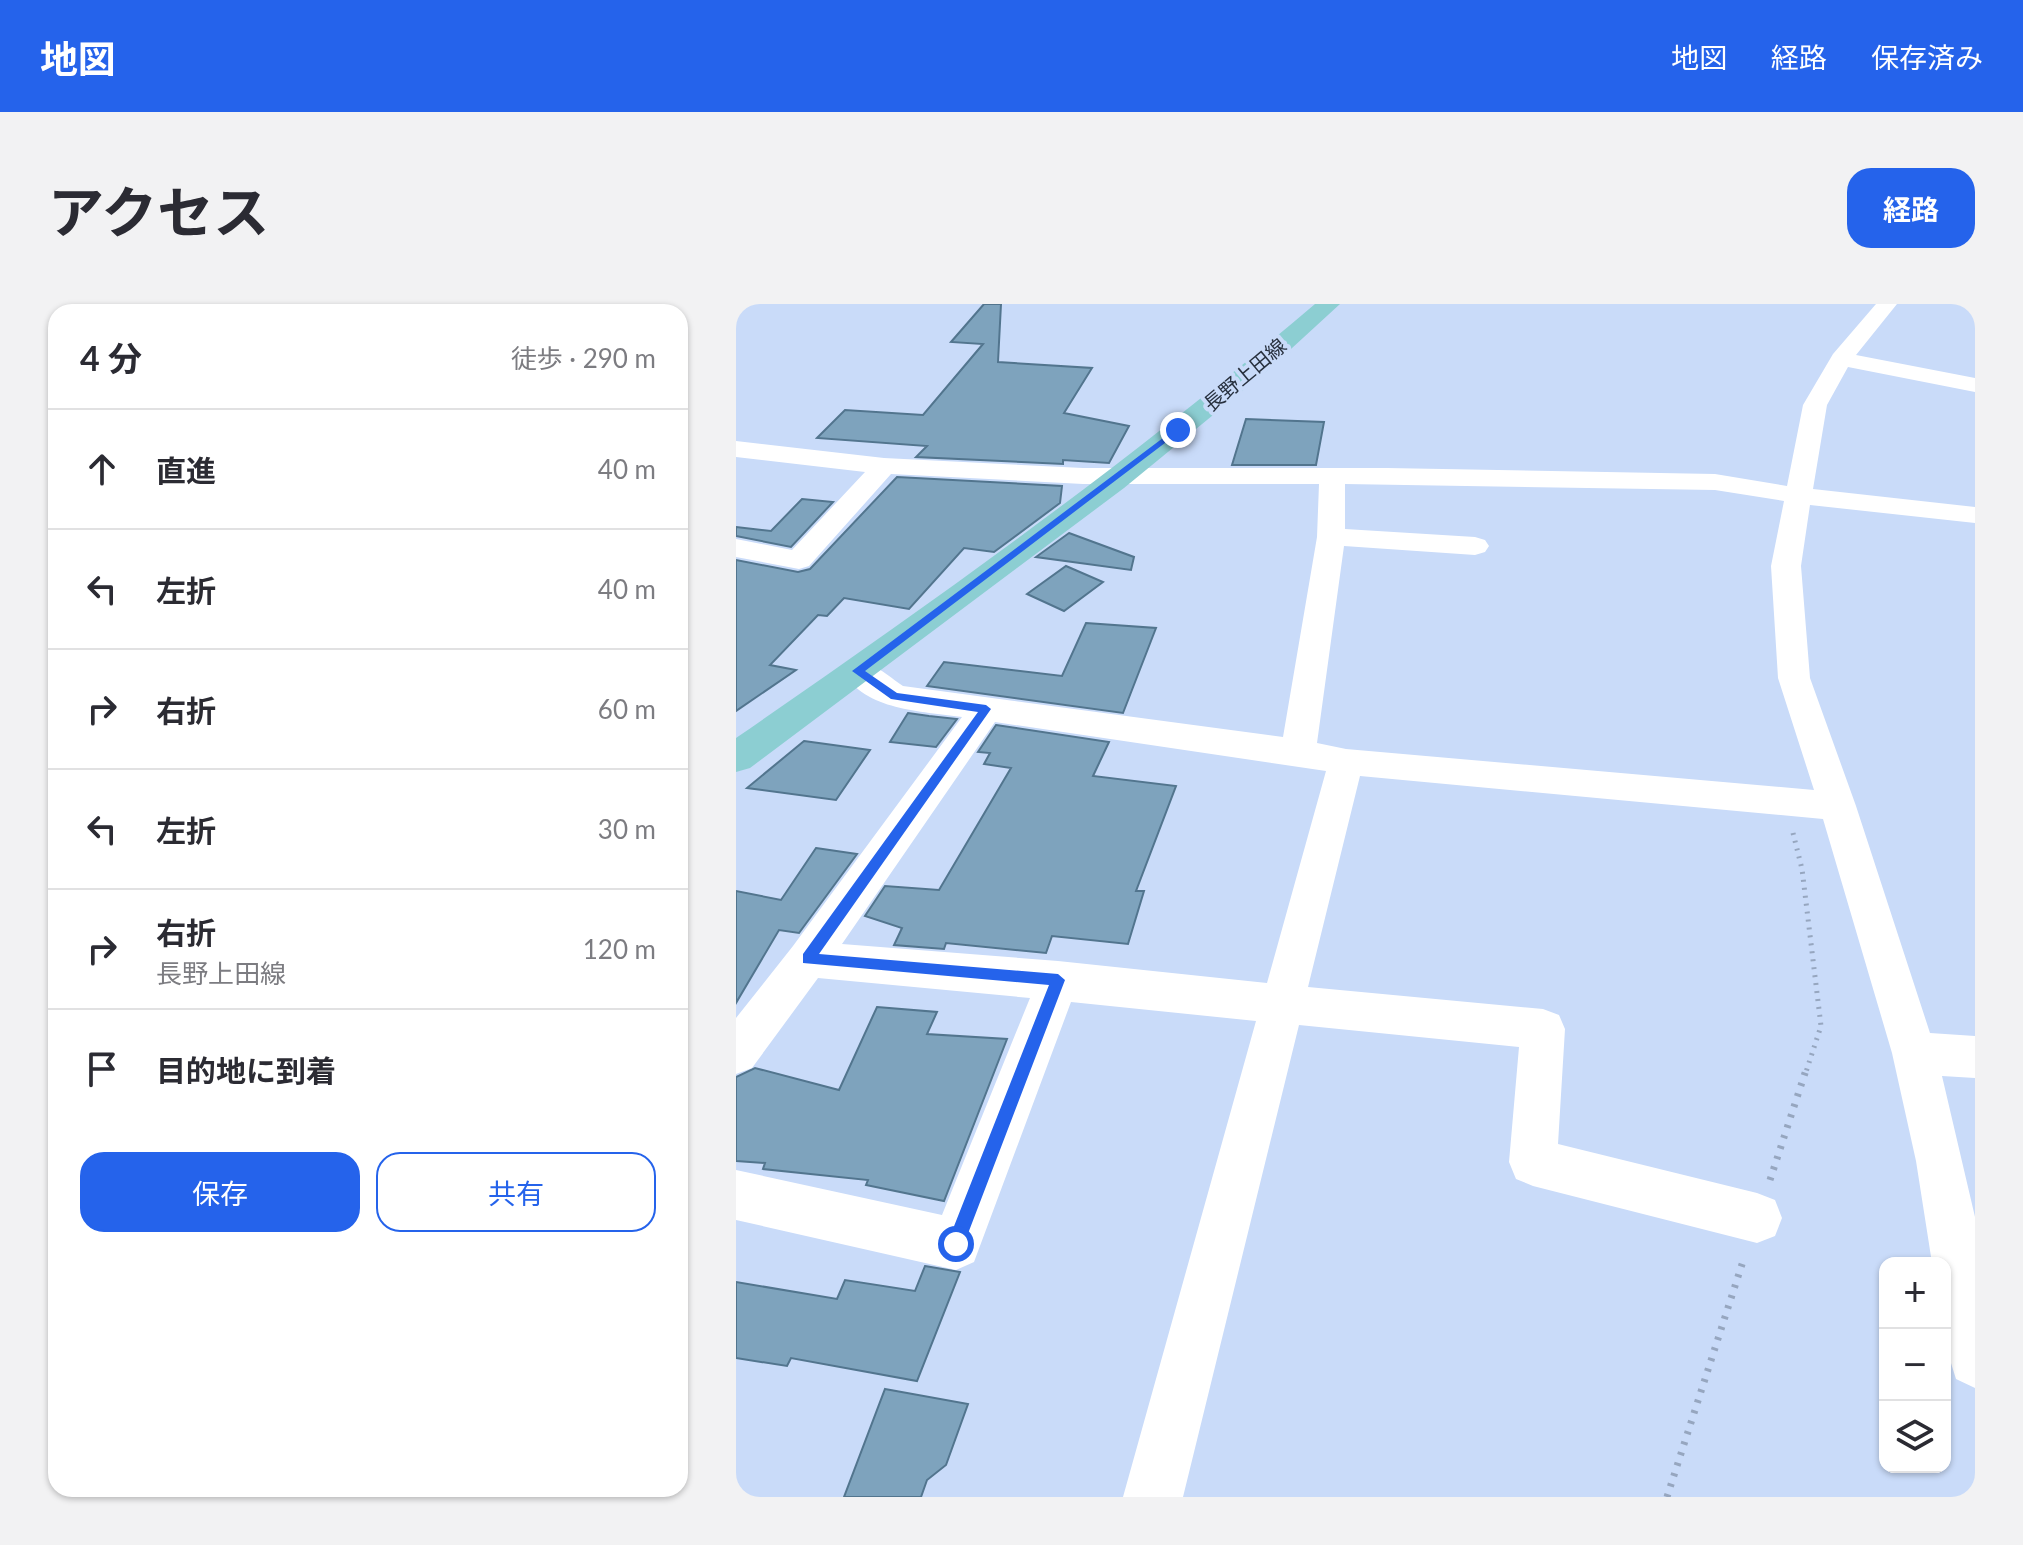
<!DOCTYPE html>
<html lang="ja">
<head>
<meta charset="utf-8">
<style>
  body { margin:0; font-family:Lato,"Noto Sans JP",sans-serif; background:#f2f2f3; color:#2b2b33 }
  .controls { position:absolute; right:24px; bottom:24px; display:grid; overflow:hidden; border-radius:16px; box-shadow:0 2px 6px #0004 }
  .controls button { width:72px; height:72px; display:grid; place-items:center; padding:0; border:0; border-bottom:2px solid #e1e1e2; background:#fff; color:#2b2b33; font:40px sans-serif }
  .stop { position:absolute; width:24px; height:24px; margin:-18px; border:6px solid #2563eb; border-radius:50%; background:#fff }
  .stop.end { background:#2563eb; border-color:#fff; box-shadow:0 2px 8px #0008 }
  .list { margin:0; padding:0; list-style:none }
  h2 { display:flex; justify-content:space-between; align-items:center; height:104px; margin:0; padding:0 32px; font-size:34px }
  h2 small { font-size:26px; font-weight:400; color:#7c7c81 }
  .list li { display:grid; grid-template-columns:52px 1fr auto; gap:24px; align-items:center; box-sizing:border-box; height:120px; padding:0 32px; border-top:2px solid #e1e1e2 }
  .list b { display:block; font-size:30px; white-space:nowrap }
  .list p { margin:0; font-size:26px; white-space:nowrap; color:#7c7c81 }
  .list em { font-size:26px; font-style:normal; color:#7c7c81 }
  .actions { display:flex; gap:16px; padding:24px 32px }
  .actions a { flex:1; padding:18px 0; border:2px solid #2563eb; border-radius:24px; text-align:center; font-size:28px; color:#2563eb }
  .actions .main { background:#2563eb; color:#fff }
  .icon { flex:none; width:44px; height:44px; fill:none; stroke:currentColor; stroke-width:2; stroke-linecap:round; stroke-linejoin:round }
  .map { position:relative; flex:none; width:1239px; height:1193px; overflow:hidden; border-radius:24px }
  header { display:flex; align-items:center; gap:48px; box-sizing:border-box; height:112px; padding:0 40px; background:#2563eb; color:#fff }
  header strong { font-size:38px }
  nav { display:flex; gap:44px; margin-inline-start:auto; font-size:28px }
  .intro { display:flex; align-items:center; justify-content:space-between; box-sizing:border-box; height:192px; padding:0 48px }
  h1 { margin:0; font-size:56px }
  .button { padding:20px 36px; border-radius:24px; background:#2563eb; color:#fff; font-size:28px; font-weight:700 }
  main { display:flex; gap:48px; padding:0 48px }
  aside { flex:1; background:#fff; border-radius:24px; box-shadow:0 2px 6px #0004 }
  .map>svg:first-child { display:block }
  .building { fill:#7ea3bd; stroke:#52758e; stroke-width:2 }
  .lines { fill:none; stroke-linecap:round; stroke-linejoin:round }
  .path-far1 { stroke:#96a6bf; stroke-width:5; stroke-dasharray:2 6; stroke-linecap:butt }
  .path { stroke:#96a6bf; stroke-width:7; stroke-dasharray:3 8; stroke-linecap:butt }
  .minor { fill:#fff; fill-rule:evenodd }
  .major { fill:#8cced2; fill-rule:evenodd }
  .route { fill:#2563eb }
  .labels { text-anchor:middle; stroke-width:8; stroke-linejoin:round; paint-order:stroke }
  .far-street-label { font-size:20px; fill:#27303e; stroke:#c9dbf9 }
</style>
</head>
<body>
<header>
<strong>地図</strong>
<nav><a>地図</a><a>経路</a><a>保存済み</a></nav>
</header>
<div class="intro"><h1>アクセス</h1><a class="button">経路</a></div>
<main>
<aside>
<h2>4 分<small>徒歩 · 290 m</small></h2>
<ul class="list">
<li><svg class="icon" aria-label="ahead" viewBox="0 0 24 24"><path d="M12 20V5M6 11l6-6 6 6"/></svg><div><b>直進</b></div><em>40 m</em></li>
<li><svg class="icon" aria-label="left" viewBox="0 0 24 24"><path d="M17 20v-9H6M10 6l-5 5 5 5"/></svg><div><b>左折</b></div><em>40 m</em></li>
<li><svg class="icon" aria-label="right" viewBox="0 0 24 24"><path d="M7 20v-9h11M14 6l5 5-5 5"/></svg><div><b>右折</b></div><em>60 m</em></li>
<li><svg class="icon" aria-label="left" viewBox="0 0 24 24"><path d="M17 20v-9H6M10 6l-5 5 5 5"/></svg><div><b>左折</b></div><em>30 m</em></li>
<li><svg class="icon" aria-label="right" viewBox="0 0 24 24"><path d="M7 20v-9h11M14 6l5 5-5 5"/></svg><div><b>右折</b><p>長野上田線</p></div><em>120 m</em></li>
<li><svg class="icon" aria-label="arrive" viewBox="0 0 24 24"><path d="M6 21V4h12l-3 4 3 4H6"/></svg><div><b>目的地に到着</b></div></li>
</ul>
<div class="actions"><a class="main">保存</a><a>共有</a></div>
</aside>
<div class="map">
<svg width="1239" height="1193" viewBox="0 0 1239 1193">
  <rect width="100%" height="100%" fill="#c9dbf9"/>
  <!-- building -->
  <path class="building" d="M248,0H265L262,58L356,64L328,109L393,122L373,159L327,156V160L180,153L191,142L81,134L109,106L187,111L247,40L215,38Z
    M510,115L588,118L580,161H496Z
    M161,173L326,182L324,199L258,248L228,244L173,305L108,294L91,312L82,311L34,361L60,366L0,407V256L62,268L74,265Z
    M66,195L97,198L55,243L0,232V223L35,227Z
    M333,229L398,253L395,266L300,253Z
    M330,262L367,278L328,307L291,290Z
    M350,319L420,324L387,409L191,382L208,358L326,372Z
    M172,409L193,412L221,415L200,443L154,438Z
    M260,421L373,438L357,472L440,482L400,587H408L392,640L316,632L310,649L210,639L208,645L158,641L166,624L129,612L149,582L203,586L275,464L248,460L254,449L242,448Z
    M68,437L134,446L100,496L11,484Z
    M80,544L121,550L63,629L43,626L0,699V587L45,596Z
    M141,703L201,708L191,730L271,735L208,897L130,881L132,876L27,865L29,859L0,857V773L19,764L103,786Z
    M189,962L224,968L181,1077L55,1054L51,1062L0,1054V978L101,995L109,976L179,987Z
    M149,1085L232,1100L210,1161L191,1176L185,1193H108Z"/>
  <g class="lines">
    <!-- path-far1 -->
    <path class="path-far1" d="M1057,529L1066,565L1085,722L1070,768"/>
    <!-- path -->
    <path class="path" d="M1034,876L1070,766
      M931,1193L1008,954"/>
    <!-- minor -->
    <path class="minor" d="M1140,0H1161L1120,51L1239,74V88L1112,63L1091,101L1077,185L1239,203V219L1074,201L1065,262L1074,374L1120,502L1194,729L1239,732V774L1206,772L1239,913V1084L1220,1075L1209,1040V959H1196L1180,857L1156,749L1087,515L624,472L572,683L807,705L823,711L829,725L822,840L1021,889L1039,896L1046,914L1039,932L1021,939L797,882L780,875L773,858L783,743L563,721L447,1193H387L520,717L335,698L238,958L220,966L0,916V866L206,911L294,694L82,674L16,764L0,770V714L57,642L226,413C185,407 130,407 106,367L111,359C133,353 149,370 167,382L547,433L581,233L583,180H347L155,170L73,262L63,265L0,253V235L56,246L129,168L0,153V137L148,154L347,164H651L979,170L1051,182L1067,101L1097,50ZM609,180L979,186L1048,197L1035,262L1042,374L1078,486L610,445L581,439L608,242L739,251L749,248L753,242L749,236L739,233L609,225ZM259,418L590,467L531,679L322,657L106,640Z"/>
    <!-- major -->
    <path class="major" d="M579,0H604L532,66L388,184L14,464L0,468V434C199,297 395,157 579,0Z"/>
  </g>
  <!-- route -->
  <path class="route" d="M439,125L446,126L129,367L161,389L250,401L255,405L83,650L322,670L329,676L228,940L226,946L220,949L214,946L211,940L313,681L67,659V650L242,408L155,395L116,367Z"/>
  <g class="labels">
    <!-- far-street labels -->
    <g class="far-street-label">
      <text transform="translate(509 71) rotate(-40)" y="7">長野上田線</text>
    </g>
  </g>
</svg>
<div class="controls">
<button>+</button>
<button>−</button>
<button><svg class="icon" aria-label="layers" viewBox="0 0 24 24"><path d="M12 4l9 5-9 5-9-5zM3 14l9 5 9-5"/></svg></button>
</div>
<div class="stop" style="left:220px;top:940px"></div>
<div class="stop end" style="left:442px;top:126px"></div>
</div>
</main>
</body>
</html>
